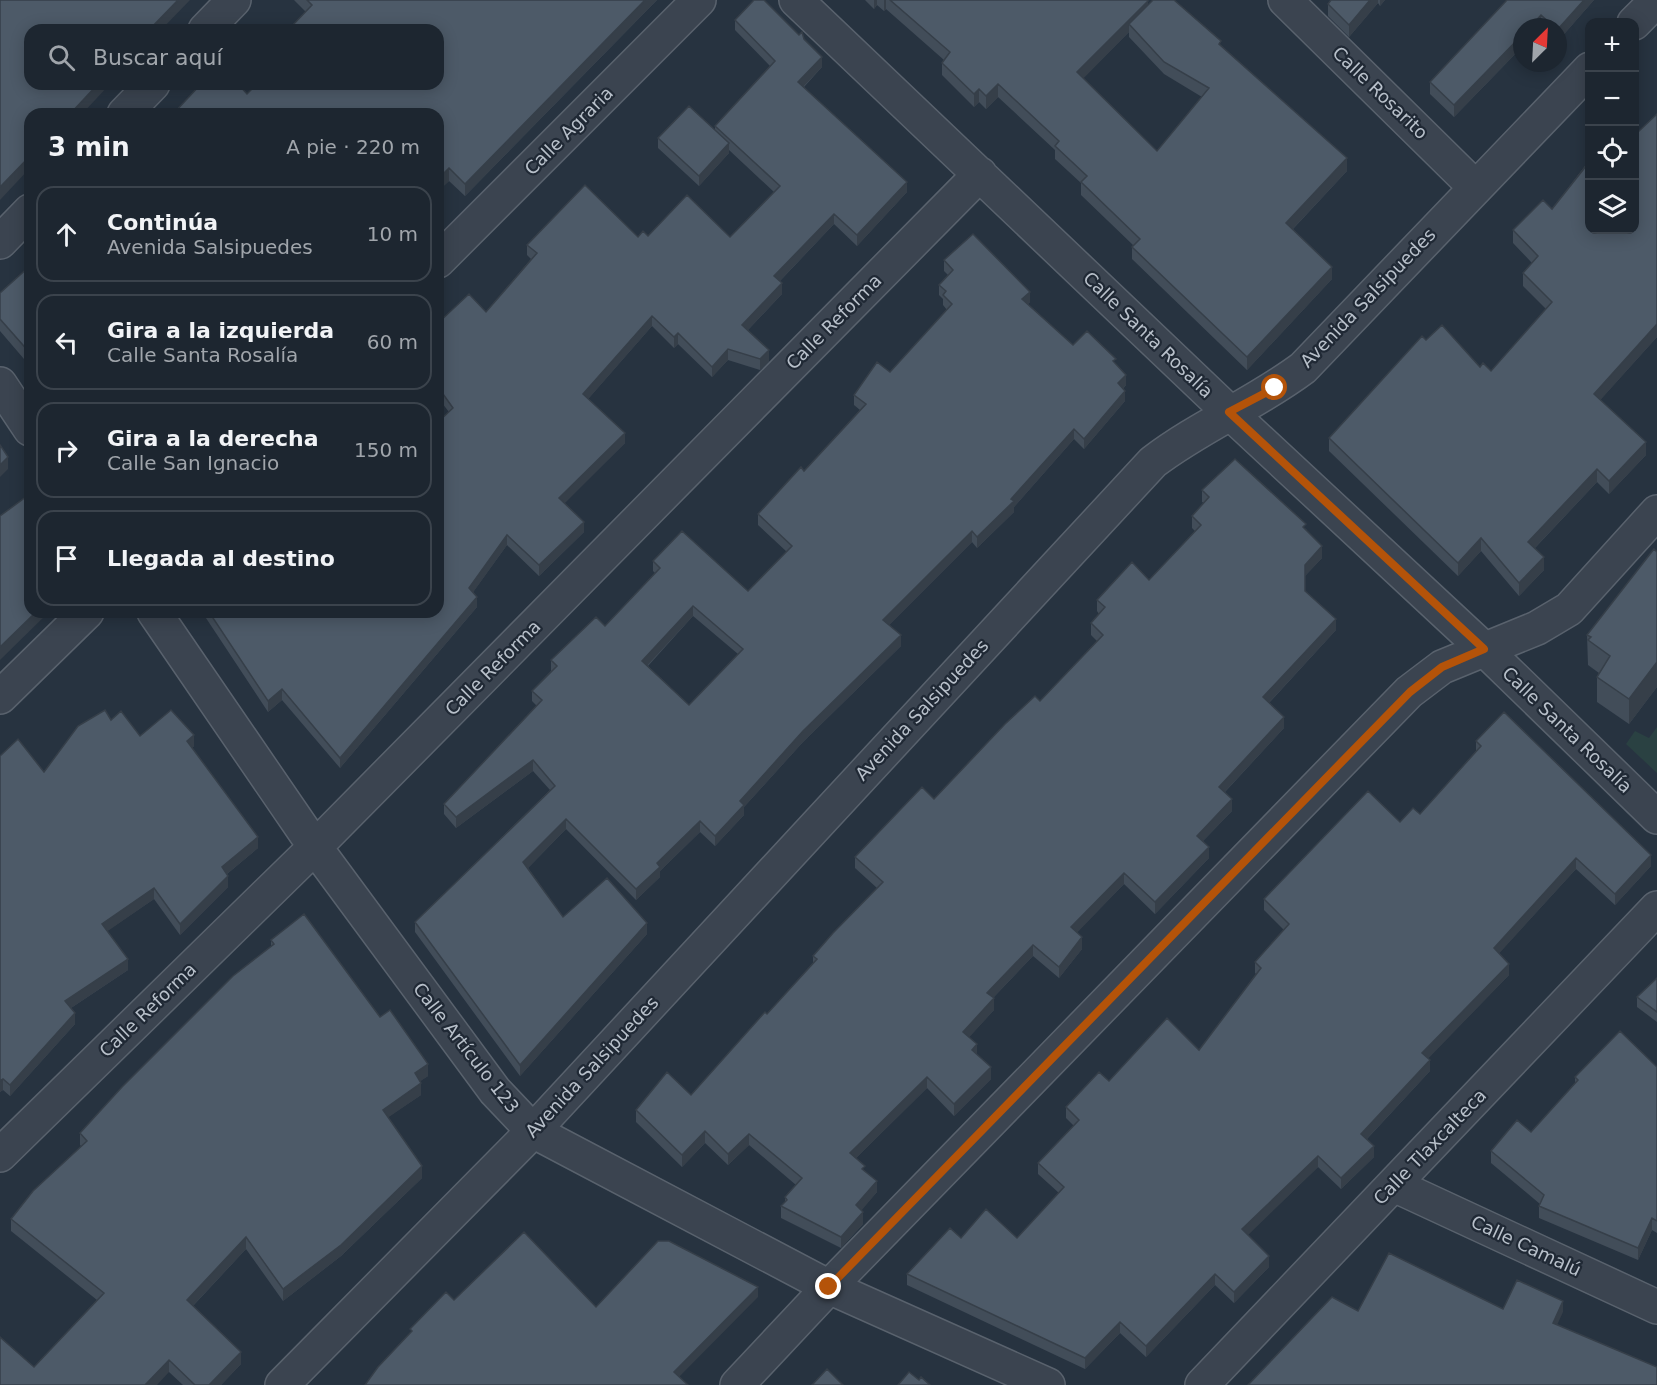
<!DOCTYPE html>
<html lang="es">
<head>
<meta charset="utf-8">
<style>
  body { margin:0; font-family:"DejaVu Sans",sans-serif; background:#252e38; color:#f1f3f6 }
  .controls { position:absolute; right:18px; top:18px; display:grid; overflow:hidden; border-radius:12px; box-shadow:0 3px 15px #0003 }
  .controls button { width:54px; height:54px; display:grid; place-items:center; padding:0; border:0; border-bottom:2px solid #3b434c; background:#1d2630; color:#f1f3f6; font:30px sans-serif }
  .compass { position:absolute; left:1513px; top:18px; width:54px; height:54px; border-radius:50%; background:#1d2630; box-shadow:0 3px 15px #0003; rotate:24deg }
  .stop { position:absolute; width:18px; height:18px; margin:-14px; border:4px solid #b45309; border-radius:50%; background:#fff }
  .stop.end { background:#b45309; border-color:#fff; box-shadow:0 2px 6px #0008 }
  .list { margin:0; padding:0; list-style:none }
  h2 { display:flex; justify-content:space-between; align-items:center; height:78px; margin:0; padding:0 24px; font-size:26px }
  h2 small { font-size:20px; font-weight:400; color:#a0a5ab }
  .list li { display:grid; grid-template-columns:39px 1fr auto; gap:18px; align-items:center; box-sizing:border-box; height:96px; margin:0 12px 12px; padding:0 12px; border:2px solid #3b434c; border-radius:18px }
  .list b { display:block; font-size:22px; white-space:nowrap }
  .list p { margin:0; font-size:20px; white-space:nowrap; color:#a0a5ab }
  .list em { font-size:20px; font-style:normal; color:#a0a5ab }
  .icon { flex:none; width:33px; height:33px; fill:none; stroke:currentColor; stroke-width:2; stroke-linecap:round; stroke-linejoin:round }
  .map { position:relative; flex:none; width:1657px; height:1385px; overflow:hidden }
  .search { position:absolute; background:#1d2630; box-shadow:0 3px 15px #0003; left:24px; top:24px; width:420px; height:66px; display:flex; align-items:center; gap:15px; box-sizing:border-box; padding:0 21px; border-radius:18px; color:#a0a5ab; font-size:22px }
  .panel { position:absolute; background:#1d2630; box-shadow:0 3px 15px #0003; left:24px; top:108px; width:420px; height:510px; border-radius:18px }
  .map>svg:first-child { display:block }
  .green { fill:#2a4142 }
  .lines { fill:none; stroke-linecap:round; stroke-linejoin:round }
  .minor-casing { stroke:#59626d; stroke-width:36 }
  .tertiary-casing { stroke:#59626d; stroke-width:36 }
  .minor { stroke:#3b4450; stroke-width:33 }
  .tertiary { stroke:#3b4450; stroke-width:33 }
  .wall { fill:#424d59; fill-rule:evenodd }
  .shaded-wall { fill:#363f49 }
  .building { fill:#4d5a68; stroke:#363f49; stroke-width:1.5; fill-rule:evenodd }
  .route { stroke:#b45309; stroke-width:8 }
  .labels { text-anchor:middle; stroke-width:4.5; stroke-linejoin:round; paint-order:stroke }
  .street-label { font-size:18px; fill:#b8c0ca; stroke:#202935 }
</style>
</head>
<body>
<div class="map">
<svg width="1657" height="1385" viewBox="0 0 1657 1385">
  <rect width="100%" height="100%" fill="#273340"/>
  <!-- green -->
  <path class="green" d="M1657,727V773L1626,744L1635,731L1649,738Z"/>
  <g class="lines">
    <!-- minor casing -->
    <g class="minor-casing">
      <path id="minor" d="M796,0L1229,412L1484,649L1657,817
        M1285,0L1475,187
        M1634,23L1657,0
        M438,261L699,0
        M0,384L30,429
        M154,612L315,847L495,1091L533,1131L829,1287L1048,1385
        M0,697L87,612
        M0,1155L315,847L980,174
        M1394,1185L1657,1307
        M282,1385L533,1131L1153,462C1200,426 1255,404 1303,368L1590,69
        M737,1385L829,1287L1409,692L1442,667L1537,628L1569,609L1657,512
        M1202,1385L1657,908"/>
    </g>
    <!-- tertiary casing -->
    <g class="tertiary-casing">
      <path id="tertiary" d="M205,30L234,0
        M124,114L153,84
        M0,242L30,211"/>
    </g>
    <!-- minor -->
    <use href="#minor" class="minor"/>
    <!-- tertiary -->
    <use href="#tertiary" class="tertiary"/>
  </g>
  <!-- wall -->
  <path class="wall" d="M294,0H657L465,196L449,181L438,191V114H173L208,85L247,94L438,30H290V28L306,12Z
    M865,0H1147L1148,5L1221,46L1347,171L1293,229L1332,279L1247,370L1132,259V247L1133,245L1081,195V183L1055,159V150L998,97L986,109L979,102L974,107L942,75V63L944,60L886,9L884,11L877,5L874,9ZM1129,32V37L1164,74L1202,97L1157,151L1083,78Z
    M1331,0H1385L1380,6L1378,3L1349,37L1328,16V4Z
    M1507,0H1594L1558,41V27H1522V47L1454,117L1430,94V82Z
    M735,20L804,39L822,67L804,87L907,192L857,246L834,224L780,281L782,294L748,330L769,361L760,370L728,360L712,377L678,344L674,348L652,326L588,399L625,443L564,503L584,532L539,576L507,545L473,592L477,607L340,768L282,700L268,712L202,612H438L449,412L438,398V323L486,312L531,259L527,255V245L648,236L730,237L774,192L729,150V153L699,186L658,148V138L715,130V126L770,66L735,30Z
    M1657,114V337L1600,400L1646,455L1609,494L1597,482L1535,548L1544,570L1519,596L1481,551L1458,576L1329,451V438L1426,340L1480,367L1491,371L1546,309L1523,286V273L1532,263L1513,243V230L1552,209L1588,162V149L1590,147V230L1639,131Z
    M944,260L1030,302L1028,304L1073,345L1116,364L1126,385L1123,389L1125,401L1084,449L1074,439L1014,507V512L977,548L972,542L889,625L901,646L803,742L744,807V815L715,846L700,832L660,871V877L636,900L566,829L528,868L563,917L647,934L520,1076L415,932V922L550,790L533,771L456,828L444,814V804L537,706L532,701V691L551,671V660L605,626L655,573L653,571V561L748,591L787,552L758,525V514L804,471L860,410L854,405V395L890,372L947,310L943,305V299L939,295V285L948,275L944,271ZM693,616L738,654L689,705L648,666Z
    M30,266V366L0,331V293Z
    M1202,490L1306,529L1322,558L1305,576V591L1336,630L1269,703L1284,728L1225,792L1232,811L1203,841L1209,858L1155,914L1124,884L1077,932L1082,949L1059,978L1033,956L993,998L994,1010L969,1037L977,1055L991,1079L954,1116L927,1088L856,1158L877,1192L861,1210L863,1224L841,1248L781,1218V1206L785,1203V1197L796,1185L749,1145L728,1165L705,1143L682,1167L636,1122V1110L691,1095L767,1014L813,963V956L877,888L855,868V857L934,799L1040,701L1097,641L1091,635V623L1099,614L1097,611V600L1149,580L1195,531L1192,528V516L1204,503L1202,502Z
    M1657,552V687L1629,724L1597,702V677L1599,673L1588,665L1587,635Z
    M111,720L140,736L194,746L192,748L258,848L227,874L228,887L180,935L154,899L107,931L128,970L71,1008L75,1024L10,1096L3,1090L0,1092L44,772Z
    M1476,741L1651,866L1615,905L1576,869L1499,953L1509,975L1428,1058L1430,1071L1367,1139L1374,1157L1341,1189L1318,1167L1247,1235L1269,1267L1234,1303L1215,1285L1146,1357L1120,1333L1085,1369L907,1285V1274L961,1238H1017L1059,1193L1038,1174V1163L1074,1126L1066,1118V1107L1109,1081L1199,1050L1256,974L1255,973V962L1284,930L1264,910V899L1400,822L1420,814L1476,751Z
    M271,940L380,1017L428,1076L420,1081L421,1095L388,1117L422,1178L341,1256L283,1301L246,1249L193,1306L241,1364L221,1385H183L169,1372L34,1367L97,1300L11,1231V1219L81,1146L80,1145V1133L271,947Z
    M1657,978V1022L1637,1007V997Z
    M1657,1067V1233L1652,1230L1638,1260L1539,1218V1206L1540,1204L1491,1163V1151L1531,1132L1575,1083V1077Z"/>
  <!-- shaded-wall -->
  <path class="shaded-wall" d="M178,0H190L161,30H149Z
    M645,0H657L465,196V184Z
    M874,0H877V5L874,9Z
    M884,0H886V9L884,11Z
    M1370,0H1378V3L1349,37V25Z
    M1380,0H1385L1380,6Z
    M1584,0H1594L1558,41V29Z
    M1148,1V13L1129,24V32L1077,85V72Z
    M1541,15V27H1530Z
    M1522,35V47L1454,117V105Z
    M822,57V67L798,92V82Z
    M98,84H110L82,114H70Z
    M998,84V97L986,109V96Z
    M979,89V102L974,107V94Z
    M729,143V153L699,186V176Z
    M30,156V168L0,200V187Z
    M1347,158V171L1286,236V223Z
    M449,168V181L438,191V179Z
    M907,182V192L857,246V235Z
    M834,214V224L774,287V276Z
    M1332,267V279L1247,370V357Z
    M782,283V294L742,336V325Z
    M1030,292V302L1022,310V299Z
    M652,316V326L583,405V394Z
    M1657,324V337L1594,407V394Z
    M678,333V344L674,348V337Z
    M728,349V360L712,377V367Z
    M769,350V361L760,370V359Z
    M1126,375V385L1118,394V383Z
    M1125,391V401L1084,449V439Z
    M1074,429V439L1014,507V512L977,548V537Z
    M625,433V443L559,509V498Z
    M1646,442V455L1609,494V481Z
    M8,457V469L0,477V465Z
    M1597,469V482L1528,555V542Z
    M584,522V532L539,576V565Z
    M972,531V542L883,631V620Z
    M507,535V545L469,598V588Z
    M1481,538V551L1458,576V563Z
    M1322,546V558L1305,576V565Z
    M1544,557V570L1519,596V583Z
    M477,597V607L340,768V758Z
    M693,606V616L642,671V661Z
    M36,612H49L0,660V647Z
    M1336,619V630L1263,709V697Z
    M901,635V646L803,742L744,807V815L715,846V836L740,801L803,731Z
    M1657,662V687L1629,724V699Z
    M282,689V700L268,712V701Z
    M1284,717V728L1219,798V787Z
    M194,735V746L187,752V741Z
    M533,760V771L456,828V817Z
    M1232,799V811L1197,847V836Z
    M566,819V829L523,873V862Z
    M700,821V832L660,871V877L636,900V889L657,863Z
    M258,837V848L222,878V867Z
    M1209,847V858L1155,914V902Z
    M1651,855V866L1615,905V894Z
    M1576,858V869L1494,959V948Z
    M1124,873V884L1071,939V927Z
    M228,876V887L180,935V924Z
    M154,888V899L102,935V924Z
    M647,923V934L520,1076V1065Z
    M1082,937V949L1059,978V967Z
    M1033,945V956L987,1004V993Z
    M128,959V970L65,1012V1001Z
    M1509,964V975L1422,1065V1053Z
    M994,998V1010L963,1044V1032Z
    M75,1013V1024L10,1096V1085Z
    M977,1044V1056L972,1050Z
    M1430,1060V1071L1361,1145V1134Z
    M428,1064V1076L415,1085V1073Z
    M991,1067V1079L954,1116V1104Z
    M927,1077V1088L850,1164V1153Z
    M3,1079V1090L0,1092V1081Z
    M421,1083V1095L383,1121V1110Z
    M705,1131V1143L682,1167V1155Z
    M749,1134V1145L728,1165V1154Z
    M1374,1146V1157L1341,1189V1178Z
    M1318,1156V1167L1242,1241V1229Z
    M422,1166V1178L341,1256L283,1301V1289Z
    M877,1181V1192L856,1217V1205Z
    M863,1212V1224L841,1248V1237Z
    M1652,1218V1230L1638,1260V1248Z
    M246,1237V1249L187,1312V1300Z
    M1269,1256V1267L1234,1303V1292Z
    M1215,1274V1285L1146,1357V1346Z
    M758,1287V1297L674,1382V1372Z
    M1563,1301V1312L1553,1334V1323Z
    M1120,1322V1333L1085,1369V1358Z
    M241,1352V1364L221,1385H209Z
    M169,1360V1372L157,1385H145Z"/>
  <!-- building -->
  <path class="building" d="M0,0H178L149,30H30V84H98L70,114H30V156L0,187Z
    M307,0H645L465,184L449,168L438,179V114H173L201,84H208V85L210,84H238L247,94L257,84H438V30H292L290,28L312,5Z
    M754,0H764L799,35L802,32L804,39L822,57L798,82L907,182L857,235L834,214L774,276L782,283L742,325L769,350L760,359L728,349L712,367L678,333L674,337L652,316L583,394L625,433L559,498L584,522L539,565L507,535L469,588L477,597L340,758L282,689L268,701L209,612H438V422L453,408L438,387V323L469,294L486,312L537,253L527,245L585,185L638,237L643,231L648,236L687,195L730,237L780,186L715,126L775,61L735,20Z
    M890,0H1147L1148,1L1077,72L1157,151L1209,88L1164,62L1129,24L1153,0H1174L1221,41L1219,44L1347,158L1286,223L1332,267L1247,357L1132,247L1140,239L1081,182L1087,176L1055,146L1059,141L998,84L986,96L979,89L974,94L942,63L950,52Z
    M1331,0H1370L1349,25L1328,4Z
    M1507,0H1584L1558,29V27H1554L1541,15L1530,27H1522V35L1454,105L1430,82Z
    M689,106L729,143L699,176L658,138Z
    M1657,114V324L1594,394L1646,442L1609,481L1597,469L1528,542L1544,557L1519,583L1481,538L1458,563L1329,438L1422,336L1426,340L1442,325L1480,367L1483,363L1491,371L1552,302L1523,273L1538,256L1513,230L1543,200L1552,209L1590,161V230H1635V127L1639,131Z
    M973,234L1030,292L1022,299L1073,345L1087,331L1116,359L1113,361L1126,375L1118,383L1125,391L1084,439L1074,429L1011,499L1014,501L977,537L972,531L883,620L901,635L803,731L740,801L744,805L715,836L700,821L657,863L660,867L636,889L566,819L523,862L563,917L607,878L647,923L520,1065L415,922L555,786L533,760L456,817L444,804L542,700L532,691L557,666L551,660L596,617L605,626L660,568L653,561L682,531L748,591L792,546L758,514L801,467L804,471L866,404L854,395L877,362L890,372L952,304L943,295L946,291L939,285L953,270L944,260ZM693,606L743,649L689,705L642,661Z
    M30,266V353L0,319V293Z
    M0,445L8,457L0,465Z
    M1235,459L1306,524L1303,527L1322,546L1305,565V591L1336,619L1263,697L1284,717L1219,787L1232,799L1197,836L1209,847L1155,902L1124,873L1071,927L1082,937L1059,967L1033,945L987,993L994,998L963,1032L977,1044L972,1050L991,1067L954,1104L927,1077L850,1153L865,1166L862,1169L877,1181L856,1205L863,1212L841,1237L781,1206L787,1200L785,1197L802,1178L749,1134L728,1154L705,1131L682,1155L636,1110L667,1072L691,1095L765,1012L767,1014L817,959L813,956L833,933L883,882L855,857L922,787L934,799L1005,724L1035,696L1040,701L1103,635L1091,623L1105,607L1097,600L1132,562L1149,580L1201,525L1192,516L1209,497L1202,490Z
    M30,494V612H36L0,647V516Z
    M1654,549L1657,552V662L1629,699L1597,677L1610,656L1588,640L1591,637L1587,635Z
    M105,710L111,720L121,711L140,736L171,710L194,735L187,741L258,837L222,867L228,876L180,924L154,888L102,924L128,959L65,1001L75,1013L10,1085L3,1079L0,1081V756L18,739L44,772L78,726Z
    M1504,712L1651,855L1615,894L1576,858L1494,948L1509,964L1422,1053L1430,1060L1361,1134L1374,1146L1341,1178L1318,1156L1242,1229L1269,1256L1234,1292L1215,1274L1146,1346L1120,1322L1085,1358L907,1274L950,1228L961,1238L986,1209L1017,1238L1064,1187L1038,1163L1079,1120L1066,1107L1099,1072L1109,1081L1167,1018L1199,1050L1261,968L1255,962L1289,924L1264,899L1368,791L1400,822L1413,808L1420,814L1481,746L1476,741Z
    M304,914L380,1017L390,1010L428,1064L415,1073L421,1083L383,1110L422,1166L341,1245L283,1289L246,1237L187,1300L241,1352L209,1385H195L169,1360L145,1385H0V1337L34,1367L104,1293L11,1219L33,1191L87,1141L80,1133L122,1087L233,976L274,944L271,940Z
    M1657,978V1012L1637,997Z
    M1620,1031L1657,1067V1221L1652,1218L1638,1248L1539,1206L1544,1195L1491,1151L1517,1120L1531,1132L1578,1080L1575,1077Z
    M524,1232L596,1307L658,1241H669L758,1287L674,1372L688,1385H365L378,1367L412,1331L410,1329L446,1292L454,1300Z
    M1389,1253L1503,1309L1517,1280L1563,1301L1553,1323L1657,1367V1385H1248L1332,1297L1358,1311Z
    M827,1369L843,1385H812Z
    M909,1372L919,1380L921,1377L930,1385H898Z"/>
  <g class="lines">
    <!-- route -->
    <path class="route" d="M829,1287L1410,692L1442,667L1484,649L1229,412L1275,388"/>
  </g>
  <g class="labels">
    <!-- street labels -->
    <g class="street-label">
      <text transform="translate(1380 93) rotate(44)" y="6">Calle Rosarito</text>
      <text transform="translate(569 131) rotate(-45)" y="6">Calle Agraria</text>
      <text transform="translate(1368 298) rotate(-46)" y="6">Avenida Salsipuedes</text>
      <text transform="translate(834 322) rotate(-45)" y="6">Calle Reforma</text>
      <text transform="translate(1148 335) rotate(44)" y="6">Calle Santa Rosalía</text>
      <text transform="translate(493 668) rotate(-45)" y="6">Calle Reforma</text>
      <text transform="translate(922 710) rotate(-47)" y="6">Avenida Salsipuedes</text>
      <text transform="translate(1567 730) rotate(44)" y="6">Calle Santa Rosalía</text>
      <text transform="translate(148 1010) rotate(-44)" y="6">Calle Reforma</text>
      <text transform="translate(466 1048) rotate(52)" y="6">Calle Artículo 123</text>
      <text transform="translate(592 1067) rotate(-47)" y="6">Avenida Salsipuedes</text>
      <text transform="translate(1430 1147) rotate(-46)" y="6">Calle Tlaxcalteca</text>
      <text transform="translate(1526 1246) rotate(25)" y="6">Calle Camalú</text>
    </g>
  </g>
</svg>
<div class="controls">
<button>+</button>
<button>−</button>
<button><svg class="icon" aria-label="locate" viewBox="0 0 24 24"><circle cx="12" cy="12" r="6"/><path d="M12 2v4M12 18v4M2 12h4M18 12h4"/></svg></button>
<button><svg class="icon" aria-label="layers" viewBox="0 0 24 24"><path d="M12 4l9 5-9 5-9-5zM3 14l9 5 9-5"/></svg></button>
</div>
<svg class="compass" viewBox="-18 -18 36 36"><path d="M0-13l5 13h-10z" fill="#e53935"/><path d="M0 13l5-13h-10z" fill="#a0a5ab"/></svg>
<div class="stop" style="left:1275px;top:388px"></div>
<div class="stop end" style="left:829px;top:1287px"></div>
<div class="search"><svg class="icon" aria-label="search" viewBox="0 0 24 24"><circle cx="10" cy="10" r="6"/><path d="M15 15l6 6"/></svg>Buscar aquí</div>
<section class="panel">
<h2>3 min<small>A pie · 220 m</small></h2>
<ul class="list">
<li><svg class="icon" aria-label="ahead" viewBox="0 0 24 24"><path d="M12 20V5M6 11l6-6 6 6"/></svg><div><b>Continúa</b><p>Avenida Salsipuedes</p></div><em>10 m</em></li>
<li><svg class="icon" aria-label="left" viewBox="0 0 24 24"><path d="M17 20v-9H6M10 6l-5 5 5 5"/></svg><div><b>Gira a la izquierda</b><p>Calle Santa Rosalía</p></div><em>60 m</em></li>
<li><svg class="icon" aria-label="right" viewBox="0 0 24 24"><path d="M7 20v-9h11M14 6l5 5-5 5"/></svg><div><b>Gira a la derecha</b><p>Calle San Ignacio</p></div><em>150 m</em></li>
<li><svg class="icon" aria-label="arrive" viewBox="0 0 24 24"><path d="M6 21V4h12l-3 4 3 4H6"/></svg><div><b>Llegada al destino</b></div></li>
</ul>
</section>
</div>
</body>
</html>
